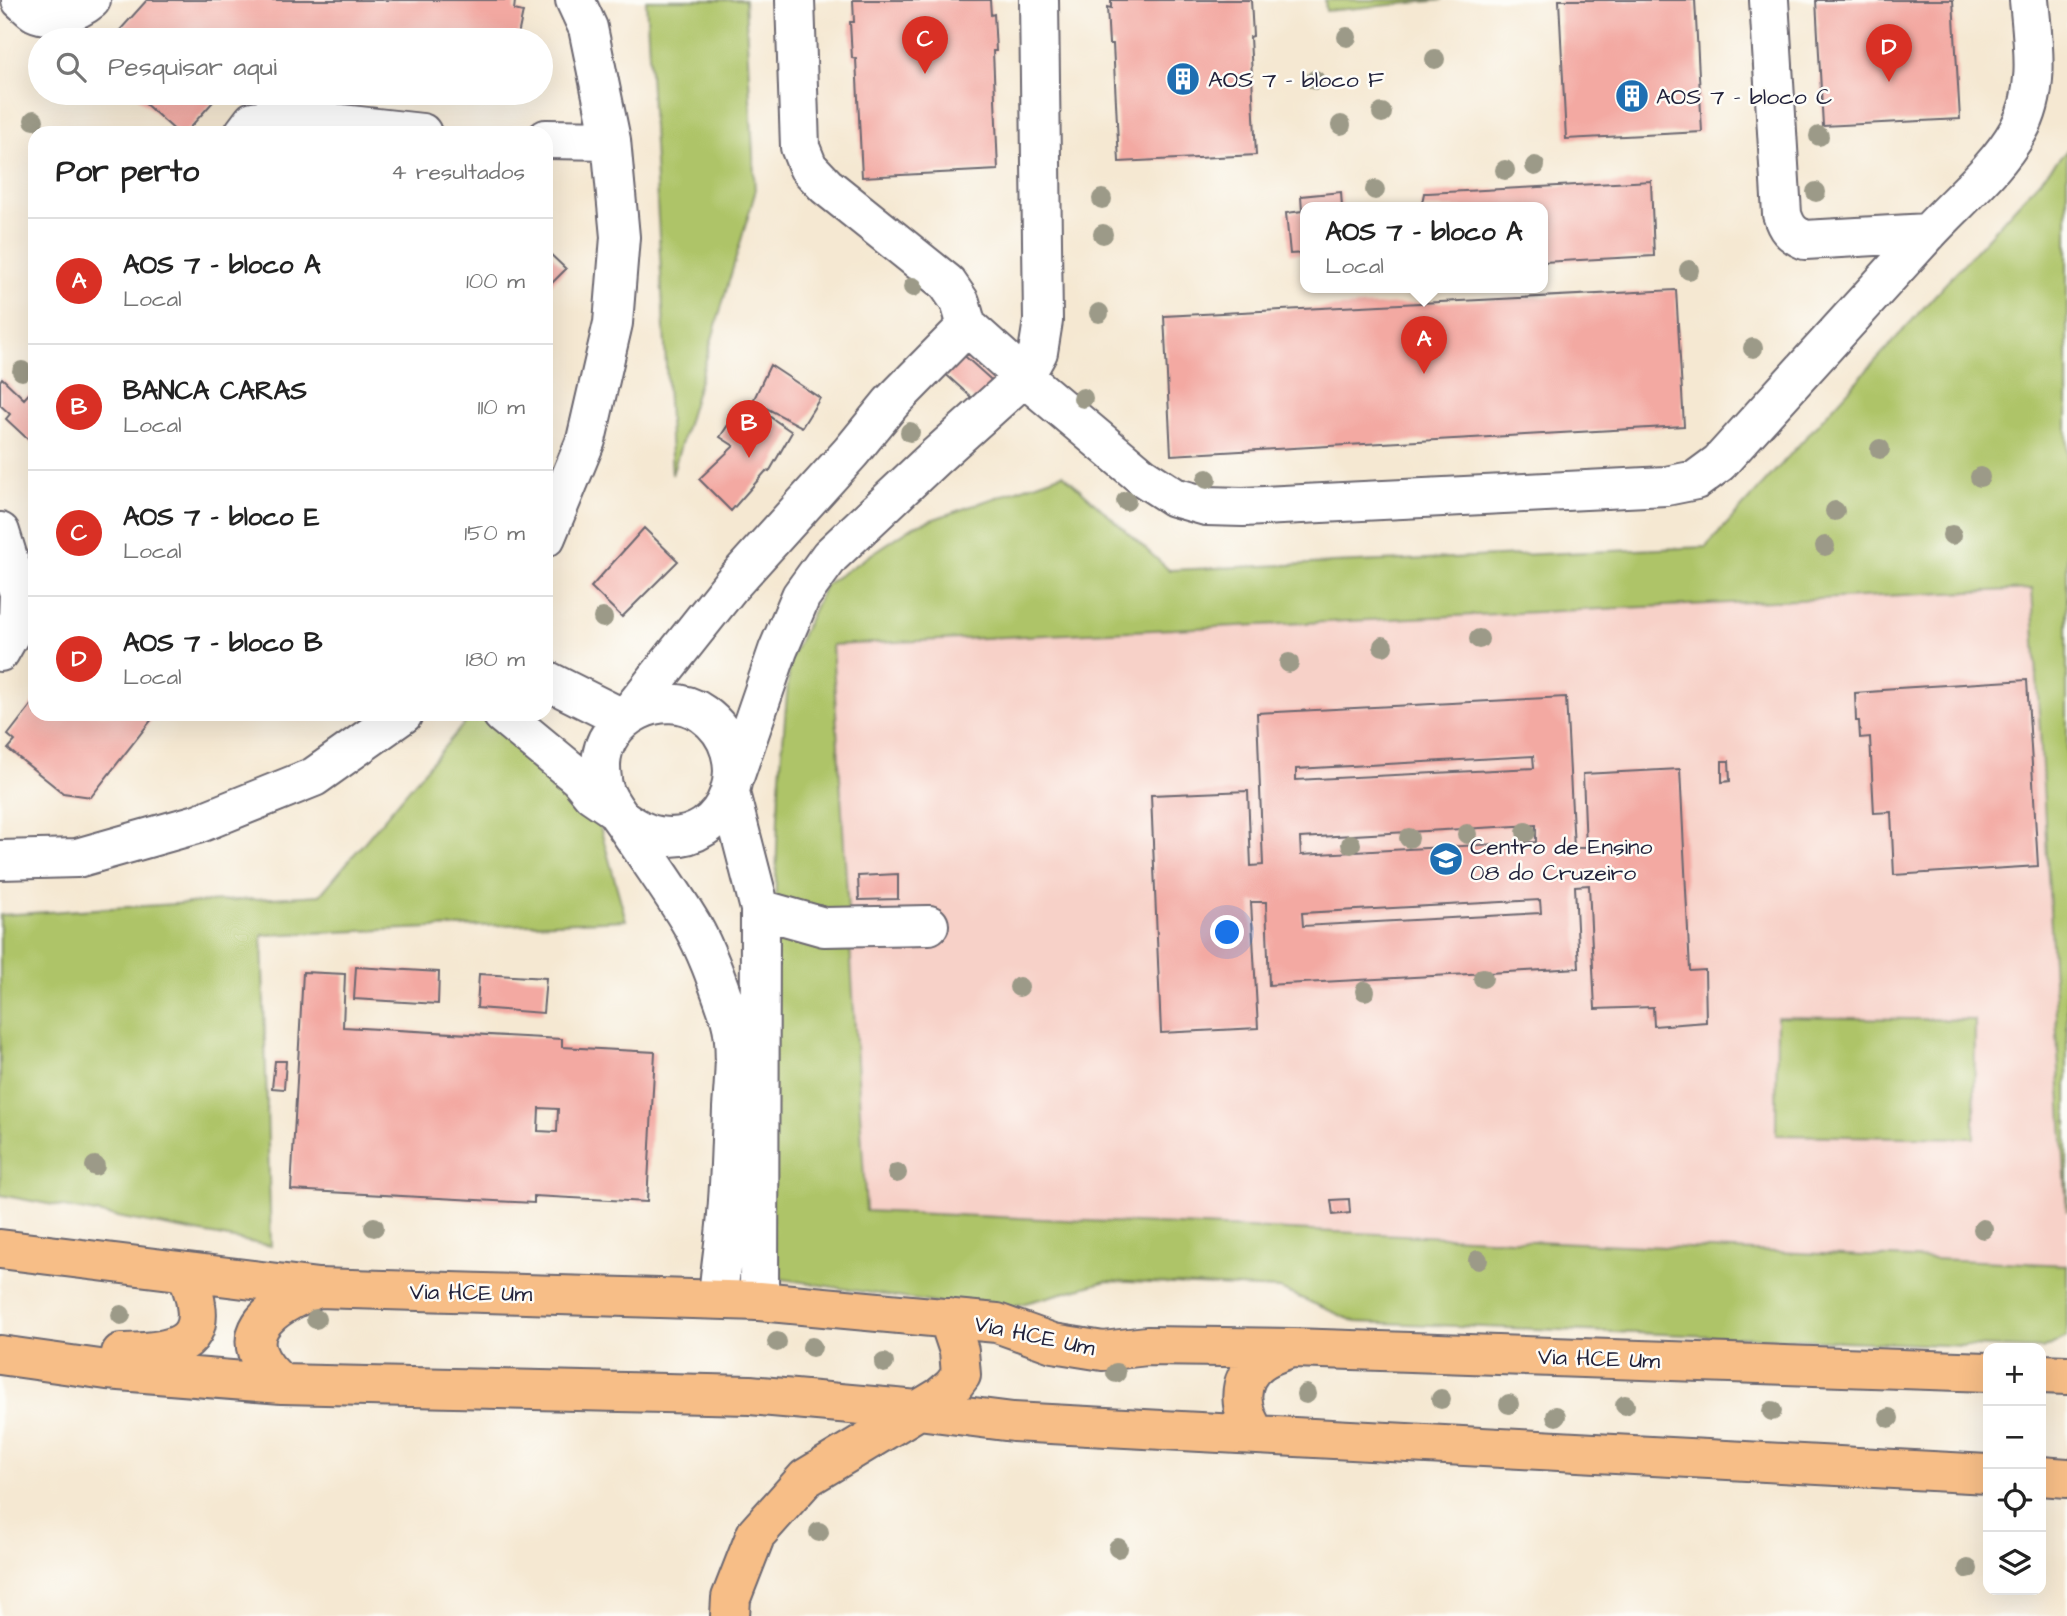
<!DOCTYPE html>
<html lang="pt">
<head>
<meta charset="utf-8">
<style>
  body { margin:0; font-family:"Architects Daughter",sans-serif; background:#f2f2f2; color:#222 }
  .controls { position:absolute; right:21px; bottom:21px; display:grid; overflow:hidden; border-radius:14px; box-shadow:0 7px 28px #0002 }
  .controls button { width:63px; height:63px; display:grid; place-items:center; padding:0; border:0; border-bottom:2px solid #e0e0e0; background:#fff; color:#222; font:35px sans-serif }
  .you { position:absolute; left:1228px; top:933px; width:24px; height:24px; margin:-18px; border:5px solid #fff; border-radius:50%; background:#1a73e8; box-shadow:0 0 0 10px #1a73e833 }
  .badge { display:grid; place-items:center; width:46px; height:46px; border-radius:50%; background:#d93025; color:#fff; font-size:23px; font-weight:700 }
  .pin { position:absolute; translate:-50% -58px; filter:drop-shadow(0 2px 4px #0008) }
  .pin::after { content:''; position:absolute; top:37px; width:24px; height:21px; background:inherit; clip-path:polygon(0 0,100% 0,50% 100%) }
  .popup { position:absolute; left:1300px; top:202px; width:248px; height:91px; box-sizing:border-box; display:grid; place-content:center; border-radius:14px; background:#fff; filter:drop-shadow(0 2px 5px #0005); font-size:23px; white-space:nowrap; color:#767676 }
  .popup b { font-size:26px; color:#222 }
  .popup::after { content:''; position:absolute; left:50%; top:100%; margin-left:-14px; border:14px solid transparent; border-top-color:#fff }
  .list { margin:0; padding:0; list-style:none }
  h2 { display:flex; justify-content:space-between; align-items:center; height:91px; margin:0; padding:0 28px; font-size:30px }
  h2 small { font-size:23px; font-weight:400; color:#767676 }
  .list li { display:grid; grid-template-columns:46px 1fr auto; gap:21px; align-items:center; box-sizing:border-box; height:126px; padding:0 28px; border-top:2px solid #e0e0e0 }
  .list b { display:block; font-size:26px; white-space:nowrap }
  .list p { margin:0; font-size:23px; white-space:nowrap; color:#767676 }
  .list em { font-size:23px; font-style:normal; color:#767676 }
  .icon { flex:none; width:38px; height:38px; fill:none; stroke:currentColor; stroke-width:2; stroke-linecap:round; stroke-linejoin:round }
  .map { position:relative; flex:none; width:2067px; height:1616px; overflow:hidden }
  .search { position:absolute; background:#fff; box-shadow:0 7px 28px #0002; left:28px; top:28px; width:525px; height:77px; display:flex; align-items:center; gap:18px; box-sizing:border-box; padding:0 24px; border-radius:38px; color:#767676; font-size:26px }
  .panel { position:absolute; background:#fff; box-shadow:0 7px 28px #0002; left:28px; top:126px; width:525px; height:595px; border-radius:21px }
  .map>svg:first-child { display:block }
  .built { fill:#f7d1c8 }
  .green { fill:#aec468; stroke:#687352; stroke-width:2 }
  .building { fill:#f3a9a2; fill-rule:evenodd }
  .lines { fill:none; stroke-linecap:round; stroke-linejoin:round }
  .minor-casing { stroke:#6c6770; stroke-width:42 }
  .major-casing { stroke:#6c6770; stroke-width:42 }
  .minor { stroke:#fff; stroke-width:38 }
  .major { stroke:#f7be87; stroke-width:38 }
  .tree { fill:#9c9a88 }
  .labels { text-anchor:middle; stroke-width:5; stroke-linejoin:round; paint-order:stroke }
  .poi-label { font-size:23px; fill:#22223b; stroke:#fdfcf7; text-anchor:start }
  .street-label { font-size:23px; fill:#22223b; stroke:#fdfcf7 }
</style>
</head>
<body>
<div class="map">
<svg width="2067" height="1616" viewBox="0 0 2067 1616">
  <rect width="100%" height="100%" fill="#fdfcf7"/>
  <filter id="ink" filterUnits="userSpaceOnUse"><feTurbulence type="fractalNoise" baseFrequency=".0143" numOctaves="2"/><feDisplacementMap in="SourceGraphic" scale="14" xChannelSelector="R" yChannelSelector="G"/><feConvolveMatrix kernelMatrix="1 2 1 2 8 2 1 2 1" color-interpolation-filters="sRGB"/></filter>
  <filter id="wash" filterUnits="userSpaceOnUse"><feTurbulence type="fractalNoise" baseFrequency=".00686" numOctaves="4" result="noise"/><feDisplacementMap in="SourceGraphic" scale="28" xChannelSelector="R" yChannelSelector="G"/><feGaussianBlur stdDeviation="1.57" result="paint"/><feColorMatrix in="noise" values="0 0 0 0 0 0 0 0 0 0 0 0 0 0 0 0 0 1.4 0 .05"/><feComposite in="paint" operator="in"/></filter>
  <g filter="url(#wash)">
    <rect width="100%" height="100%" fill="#f5e8d2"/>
    <!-- built -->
    <path class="built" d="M2032,589L2067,1212V1265L866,1211L832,645Z"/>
    <!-- green -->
    <path class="green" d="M646,0H745L755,193L672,475Z
      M1325,0H1443L1326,11Z
      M2067,150V1212L2032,589L832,645L866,1211L2067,1265V1337L2043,1349L1356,1322L1280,1289L1107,1281L992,1312L763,1276L779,787L790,660L825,585L914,526L1063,474L1169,570L1706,547Z
      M472,714H502L550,755L600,827L626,920L262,935L271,1246L0,1195V915L320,895Z
      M1777,1017L1975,1020L1974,1138L1776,1135Z"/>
    <g id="blocks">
      <!-- building -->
      <path class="building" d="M147,0H511L515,1L514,10L523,12L517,40H111Z
        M853,0H990L991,15L994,14L996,51H993L998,170L862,177L856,59L852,58L850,22H854Z
        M1111,0H1251L1253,36L1250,37L1256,155L1119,162L1113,44H1109L1107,7L1111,8Z
        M1559,0H1695L1702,132L1566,139Z
        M1816,0H1953L1960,119L1823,126Z
        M133,93H221L185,133H178Z
        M1651,181L1654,256L1543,262V208H1421L1424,193H1428Z
        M1341,192L1342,208H1305V253L1290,254L1286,213L1302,211L1301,196Z
        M546,250L566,269L546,289Z
        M1676,290L1684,426L1171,455L1164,316Z
        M958,350L998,386L981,406L941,370Z
        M770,365L820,398L802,427L753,401Z
        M2,378L24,399L35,387V446L6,419L10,414L0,405V381Z
        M750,403L792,432L769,472L766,471L731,511L699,479L734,446L720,437L734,416L739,420Z
        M644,528L678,561L622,617L591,587Z
        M2027,680L2038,866L1894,875L1891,812L1874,813L1870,737L1860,738L1859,721H1856L1855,693L1882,691V689Z
        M1566,697L1574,848H1586L1583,774L1680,769L1690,971L1705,970L1706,1022L1654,1026L1653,1007L1595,1009L1589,885L1575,886L1579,968L1284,984L1269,985L1266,902H1251L1258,1028L1161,1033L1151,795L1248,791L1251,866L1263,865L1257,713ZM1533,756L1534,768L1296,780V769ZM1536,825V842L1301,855L1300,838ZM1540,900L1541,913L1303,926L1302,913Z
        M35,700V714H156L91,797L63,793L8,749L15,741L8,735Z
        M1722,761H1729L1730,781L1722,782Z
        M898,874V899L859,900L858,876Z
        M356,967L439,972L438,1004L354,999Z
        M303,972L345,974L343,1027L543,1038L562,1039V1047L655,1052L647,1202L534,1196V1203L291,1190ZM539,1108L558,1109L557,1132L538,1131Z
        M479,974L546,978L543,1013L477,1008Z
        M275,1061H286L284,1089L272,1088Z
        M1349,1199L1350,1213L1333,1215L1331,1200Z"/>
    </g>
  </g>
  <g filter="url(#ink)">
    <use href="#blocks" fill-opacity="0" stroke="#6c6770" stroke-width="2"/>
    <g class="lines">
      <!-- minor casing -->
      <g class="minor-casing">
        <path id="minor" d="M21,0C26,4 30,9 35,12C51,20 78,11 91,0
          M795,0L800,147L808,167L826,186L947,283L960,302L967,326L1024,377L1143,477L1174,497L1206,506L1243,507L1666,486L1696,480L1719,463C1788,387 1857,310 1927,234C1957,201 1996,170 2018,131C2041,91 2033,43 2029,0
          M1769,0L1782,214C1786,228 1791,234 1805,240L1928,233
          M244,133L253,121L278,117L422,133
          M546,139L611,140
          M0,532L19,593L18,620L0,652
          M546,537L586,440L613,323L620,237L611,140L588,28L575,0
          M546,680L624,719
          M502,714L578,777L592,794L614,809
          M627,716L731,585L851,452L891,403L967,326
          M735,775L778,650L801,596L830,556L933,459L1024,377L1038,352L1043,321L1039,0
          M730,793L760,909L759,1301
          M621,818C633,826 644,834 659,836C730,847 760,754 703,714C664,686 602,716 601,765C601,772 602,780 603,786C607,802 619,814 627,827C649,860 672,891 692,925C708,953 719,987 730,1018C738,1045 734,1080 732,1108C731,1143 730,1179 727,1214C725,1242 720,1270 718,1298
          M0,860L77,858L197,824L314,777L403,714
          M760,909L824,927L929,925"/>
      </g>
      <!-- major casing -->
      <g class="major-casing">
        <path id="major" d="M0,1249L318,1288L759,1301L997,1323L1053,1343L1103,1351L1147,1346L1293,1348L1988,1372
          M121,1353C154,1352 204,1353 196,1305C195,1294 190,1283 187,1273
          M0,1355L107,1370L282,1384L750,1395L918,1410L1013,1422L1988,1474
          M2041,1374L2067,1375
          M282,1384C226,1337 269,1307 318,1288
          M1257,1435C1240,1413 1234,1381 1260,1362C1269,1355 1280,1352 1291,1348
          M2041,1476L2067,1478
          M730,1616L731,1598L756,1534L806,1478L940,1397L952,1387L961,1375L959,1351L948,1318"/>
      </g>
      <!-- minor -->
      <use href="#minor" class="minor"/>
      <!-- major -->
      <use href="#major" class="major"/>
    </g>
    <!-- trees -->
    <g class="tree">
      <circle cx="1347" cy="37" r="10"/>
      <circle cx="1435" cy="59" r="10"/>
      <circle cx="1315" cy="80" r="10"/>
      <circle cx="1382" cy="113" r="10"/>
      <circle cx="34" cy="120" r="10"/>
      <circle cx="1341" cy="125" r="10"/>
      <circle cx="1819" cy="136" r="10"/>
      <circle cx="1535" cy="166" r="10"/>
      <circle cx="1505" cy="170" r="10"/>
      <circle cx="1375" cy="190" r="10"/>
      <circle cx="1816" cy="192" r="10"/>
      <circle cx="1102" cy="199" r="10"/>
      <circle cx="1103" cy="234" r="10"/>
      <circle cx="1689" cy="270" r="10"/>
      <circle cx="913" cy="287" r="10"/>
      <circle cx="1099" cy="313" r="10"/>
      <circle cx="1753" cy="348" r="10"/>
      <circle cx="22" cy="371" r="10"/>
      <circle cx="1083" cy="398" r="10"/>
      <circle cx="910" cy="432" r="10"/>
      <circle cx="1880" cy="449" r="10"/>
      <circle cx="1980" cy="477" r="10"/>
      <circle cx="1207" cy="479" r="10"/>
      <circle cx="1126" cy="501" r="10"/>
      <circle cx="1835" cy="511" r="10"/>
      <circle cx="1952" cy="535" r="10"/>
      <circle cx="1825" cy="546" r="10"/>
      <circle cx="603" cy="618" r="10"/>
      <circle cx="1479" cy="639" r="10"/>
      <circle cx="1383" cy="646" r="10"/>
      <circle cx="1289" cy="663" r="10"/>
      <circle cx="1526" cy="832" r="10"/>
      <circle cx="1467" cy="834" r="10"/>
      <circle cx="1409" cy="838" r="10"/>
      <circle cx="1351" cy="844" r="10"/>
      <circle cx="1483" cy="978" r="10"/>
      <circle cx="1019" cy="987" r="10"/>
      <circle cx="1365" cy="991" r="10"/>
      <circle cx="95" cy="1166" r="10"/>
      <circle cx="897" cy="1173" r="10"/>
      <circle cx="374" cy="1227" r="10"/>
      <circle cx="1983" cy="1229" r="10"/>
      <circle cx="1478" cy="1260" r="10"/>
      <circle cx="121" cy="1315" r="10"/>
      <circle cx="316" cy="1319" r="10"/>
      <circle cx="777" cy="1342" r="10"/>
      <circle cx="812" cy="1347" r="10"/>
      <circle cx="884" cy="1363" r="10"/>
      <circle cx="1116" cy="1373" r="10"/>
      <circle cx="1306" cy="1394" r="10"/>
      <circle cx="1441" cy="1399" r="10"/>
      <circle cx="1509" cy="1404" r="10"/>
      <circle cx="1625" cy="1405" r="10"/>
      <circle cx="1772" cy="1411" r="10"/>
      <circle cx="1556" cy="1416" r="10"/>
      <circle cx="1889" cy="1418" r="10"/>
      <circle cx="819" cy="1532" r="10"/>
      <circle cx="1118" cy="1548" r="10"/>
      <circle cx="1968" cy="1569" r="10"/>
    </g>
  </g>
  <!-- icons -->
  <defs>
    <g id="building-disc" transform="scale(1.75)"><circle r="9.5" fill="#1f6fb2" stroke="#fdfcf7"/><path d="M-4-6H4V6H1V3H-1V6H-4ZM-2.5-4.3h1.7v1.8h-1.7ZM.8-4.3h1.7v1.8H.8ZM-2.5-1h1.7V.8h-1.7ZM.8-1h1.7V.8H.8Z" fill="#fff"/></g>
    <g id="school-disc" transform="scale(1.75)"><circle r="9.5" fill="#1f6fb2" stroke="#fdfcf7"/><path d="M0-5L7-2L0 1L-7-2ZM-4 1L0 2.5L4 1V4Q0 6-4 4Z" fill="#fff"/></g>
  </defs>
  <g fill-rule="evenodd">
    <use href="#building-disc" x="1183" y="79"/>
    <use href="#building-disc" x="1632" y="96"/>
    <use href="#school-disc" x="1446" y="859"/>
  </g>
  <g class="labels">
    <!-- poi labels -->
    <g class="poi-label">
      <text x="1208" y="87">AOS 7 - bloco F</text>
      <text x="1656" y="104">AOS 7 - bloco C</text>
      <text x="1470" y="854">Centro de Ensino<tspan x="1470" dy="26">08 do Cruzeiro</tspan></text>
    </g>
    <!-- street labels -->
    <g class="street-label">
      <text transform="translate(471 1292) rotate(1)" y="8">Via HCE Um</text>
      <text transform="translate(1035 1335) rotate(12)" y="8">Via HCE Um</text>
      <text transform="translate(1599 1358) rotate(2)" y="8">Via HCE Um</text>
    </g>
  </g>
</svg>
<div class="controls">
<button>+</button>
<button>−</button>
<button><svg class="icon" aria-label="locate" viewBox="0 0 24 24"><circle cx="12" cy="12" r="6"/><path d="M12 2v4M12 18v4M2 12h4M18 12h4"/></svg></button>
<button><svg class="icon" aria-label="layers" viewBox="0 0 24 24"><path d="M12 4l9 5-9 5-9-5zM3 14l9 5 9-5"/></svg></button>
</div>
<div class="you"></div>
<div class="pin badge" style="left:1424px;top:374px">A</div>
<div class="popup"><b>AOS 7 - bloco A</b>Local</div>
<div class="pin badge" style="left:749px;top:458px">B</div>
<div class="pin badge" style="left:925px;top:74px">C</div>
<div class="pin badge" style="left:1889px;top:82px">D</div>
<div class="search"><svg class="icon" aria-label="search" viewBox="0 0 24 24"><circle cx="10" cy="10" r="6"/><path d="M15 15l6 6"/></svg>Pesquisar aqui</div>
<section class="panel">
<h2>Por perto<small>4 resultados</small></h2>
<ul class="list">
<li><span class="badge">A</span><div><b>AOS 7 - bloco A</b><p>Local</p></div><em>100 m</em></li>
<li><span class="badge">B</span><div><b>BANCA CARAS</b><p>Local</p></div><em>110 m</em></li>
<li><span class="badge">C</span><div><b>AOS 7 - bloco E</b><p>Local</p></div><em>150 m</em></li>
<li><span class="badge">D</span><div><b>AOS 7 - bloco B</b><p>Local</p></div><em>180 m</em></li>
</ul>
</section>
</div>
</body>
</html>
